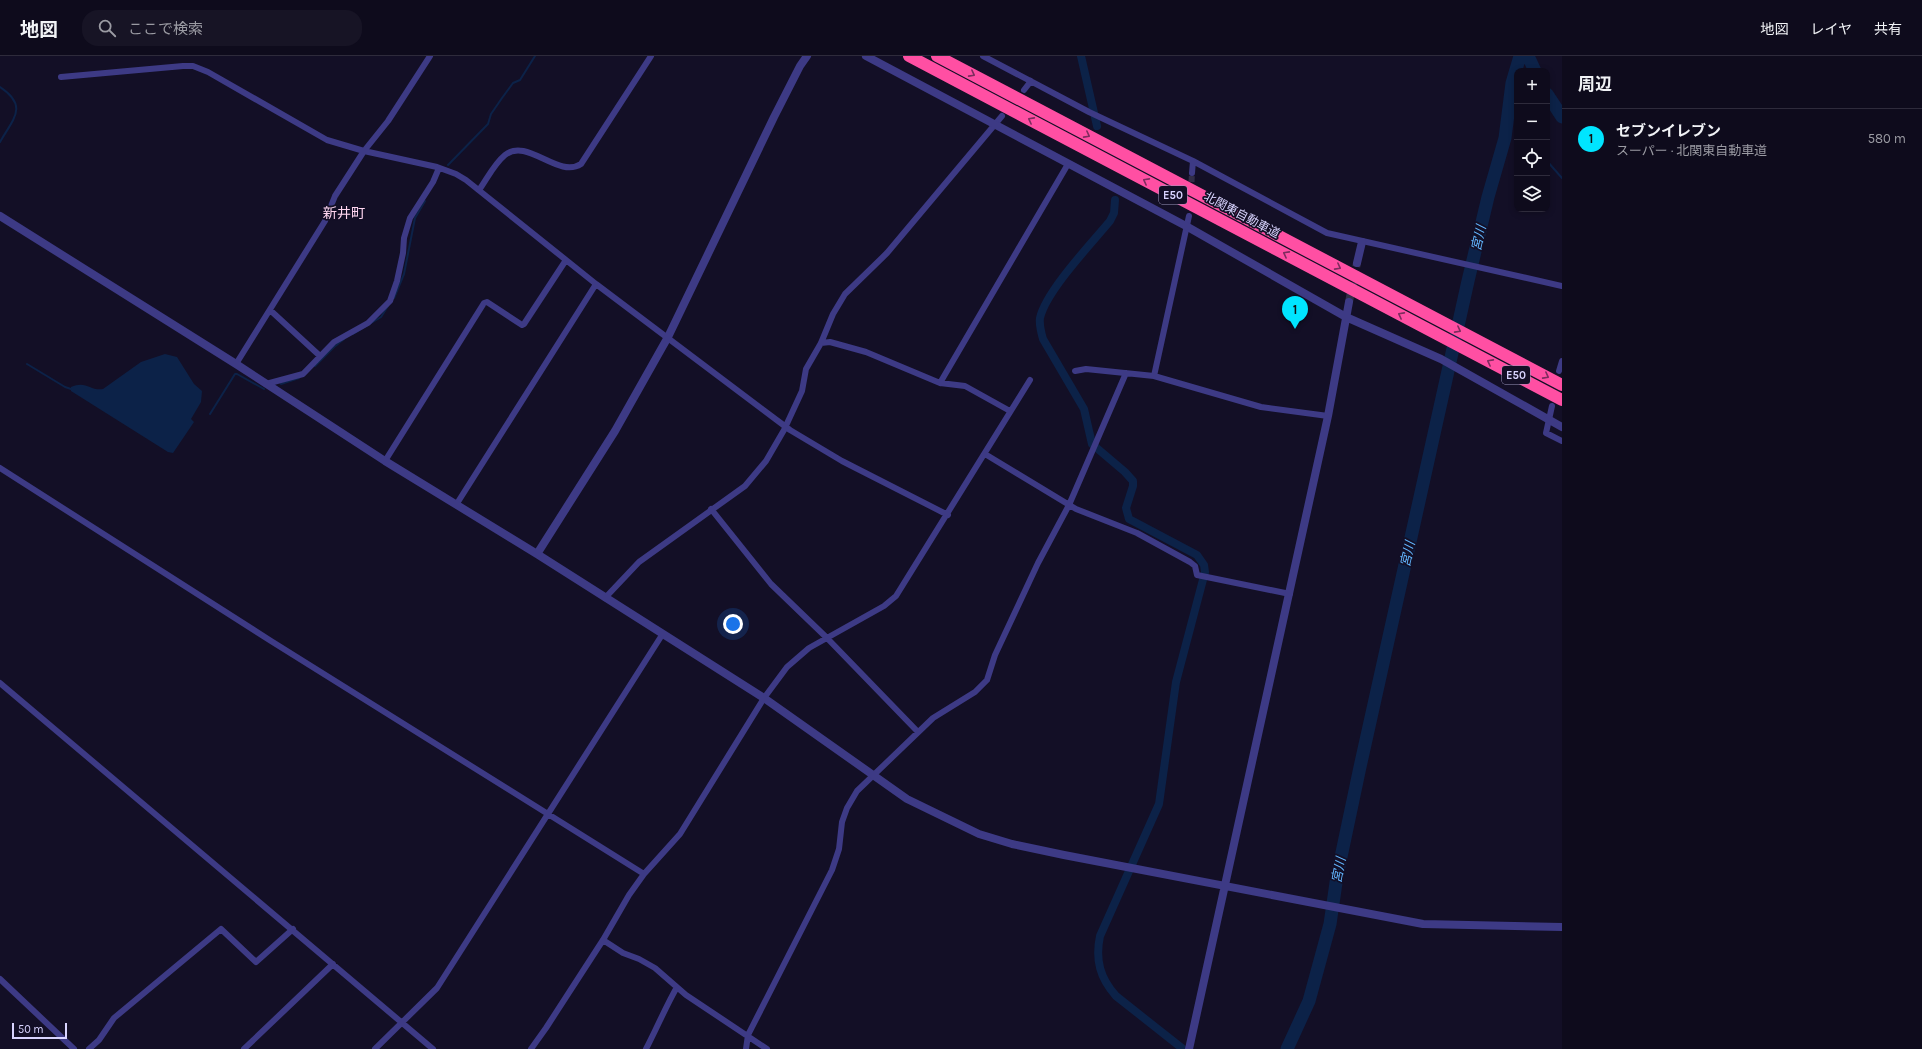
<!DOCTYPE html>
<html lang="ja">
<head>
<meta charset="utf-8">
<style>
  body { margin:0; font-family:Karla,"Noto Sans JP",sans-serif; background:#171425; color:#f1f3f6 }
  .controls { position:absolute; right:12px; top:12px; display:grid; overflow:hidden; border-radius:8px; box-shadow:0 2px 6px #0003 }
  .controls button { width:36px; height:36px; display:grid; place-items:center; padding:0; border:0; border-bottom:1px solid #2e2b3b; background:#0e0b1c; color:#f1f3f6; font:20px sans-serif }
  .scale { position:absolute; left:12px; bottom:10px; width:55px; box-sizing:border-box; padding-left:4px; border:2px solid #d9d4ff; border-top:0; font-size:11px; line-height:14px; white-space:nowrap; color:#d9d4ff; -webkit-text-stroke:3px #130f26; paint-order:stroke }
  .you { position:absolute; left:733px; top:568px; width:14px; height:14px; margin:-10px; border:3px solid #fff; border-radius:50%; background:#1a73e8; box-shadow:0 0 0 6px #1a73e833 }
  .badge { display:grid; place-items:center; width:26px; height:26px; border-radius:50%; background:#00e5ff; color:#111; font-size:13px; font-weight:700 }
  .pin { position:absolute; translate:-50% -33px; filter:drop-shadow(0 1px 2px #0008) }
  .pin::after { content:''; position:absolute; top:21px; width:14px; height:12px; background:inherit; clip-path:polygon(0 0,100% 0,50% 100%) }
  .list { margin:0; padding:0; list-style:none }
  h2 { display:flex; justify-content:space-between; align-items:center; height:52px; margin:0; padding:0 16px; font-size:17px }
  h2 small { font-size:13px; font-weight:400; color:#9b9ba3 }
  .list li { display:grid; grid-template-columns:26px 1fr auto; gap:12px; align-items:center; box-sizing:border-box; height:60px; padding:0 16px; border-top:1px solid #2e2b3b }
  .list b { display:block; font-size:15px; white-space:nowrap }
  .list p { margin:0; font-size:13px; white-space:nowrap; color:#9b9ba3 }
  .list em { font-size:13px; font-style:normal; color:#9b9ba3 }
  .icon { flex:none; width:22px; height:22px; fill:none; stroke:currentColor; stroke-width:2; stroke-linecap:round; stroke-linejoin:round }
  .map { position:relative; flex:none; width:1562px; height:993px; overflow:hidden }
  header { display:flex; align-items:center; gap:24px; box-sizing:border-box; height:56px; padding:0 20px; background:#0e0b1c; border-bottom:1px solid #2e2b3b }
  header strong { font-size:19px }
  nav { display:flex; gap:22px; margin-inline-start:auto; font-size:14px }
  .search { width:280px; height:36px; background:#171425; display:flex; align-items:center; gap:10px; box-sizing:border-box; padding:0 14px; border-radius:16px; color:#9b9ba3; font-size:15px }
  main { display:flex }
  aside { flex:1; background:#0e0b1c }
  .map>svg:first-child { display:block }
  .water { fill:#0c2248 }
  .lines { fill:none; stroke-linecap:round; stroke-linejoin:round }
  .stream { stroke:#0c2248; stroke-width:2 }
  .canal { stroke:#0c2248; stroke-width:8 }
  .river { stroke:#0c2248; stroke-width:13 }
  .minor-tunnel { stroke:#312d47; stroke-width:6; stroke-dasharray:6 3; stroke-linecap:butt }
  .tertiary-tunnel { stroke:#312d47; stroke-width:8; stroke-dasharray:8 4; stroke-linecap:butt }
  .minor { stroke:#3d3a85; stroke-width:6 }
  .tertiary { stroke:#3d3a85; stroke-width:8 }
  .motorway { stroke:#ff4fa3; stroke-width:12 }
  .oneway { stroke:#7d2c5e }
  .labels { text-anchor:middle; stroke-width:3.5; stroke-linejoin:round; paint-order:stroke }
  .shield { fill:#130f26; stroke:#9e99be; stroke-width:1 }
  .shield-label { font-size:11px; font-weight:bold; fill:#d9d4ff }
  .street-label { font-size:12px; fill:#d9d4ff; stroke:#130f26 }
  .water-label { font-size:13px; font-style:italic; fill:#62b6ff; stroke:#130f26 }
  .quarter-label { font-size:14px; fill:#ffd6f0; stroke:#130f26 }
</style>
</head>
<body>
<header>
<strong>地図</strong>
<div class="search"><svg class="icon" aria-label="search" viewBox="0 0 24 24"><circle cx="10" cy="10" r="6"/><path d="M15 15l6 6"/></svg>ここで検索</div>
<nav><a>地図</a><a>レイヤ</a><a>共有</a></nav>
</header>
<main>
<div class="map">
<svg width="1562" height="993" viewBox="0 0 1562 993">
  <rect width="100%" height="100%" fill="#130f26"/>
  <!-- water -->
  <path class="water" d="M165,298L177,301L194,328L202,335L201,346L191,363L194,366L173,397L168,396L71,335V331C86,324 90,335 103,333L141,306Z"/>
  <g class="lines">
    <!-- stream -->
    <path class="stream" d="M0,31C29,50 13,63 0,86
      M1505,82L1509,83
      M1547,105L1562,122
      M448,109L488,68L491,58L502,42L513,27L520,24L535,0
      M1515,121L1517,114
      M394,242L404,218L415,162L425,145
      M353,278L381,261L388,250
      M27,308L65,331L71,333
      M315,310L334,291L344,283
      M281,328L299,322
      M210,358L235,318H237L264,333"/>
    <!-- canal -->
    <path class="canal" d="M1081,0L1097,70
      M1115,144L1114,157L1110,165C1091,188 1046,235 1040,262C1039,269 1041,276 1043,283L1084,353L1092,388L1125,416L1133,425V430L1126,452L1129,463L1197,499L1204,509L1205,516L1176,626L1159,748L1100,880C1095,904 1100,922 1116,940L1183,993"/>
    <!-- river -->
    <path class="river" d="M1528,0L1535,15
      M1547,38L1562,61
      M1287,993L1309,945L1330,868L1337,820L1360,711L1468,225L1488,141L1505,82L1512,27L1520,0"/>
    <!-- minor-tunnel -->
    <path class="minor-tunnel" d="M1191,135L1192,117"/>
    <!-- tertiary-tunnel -->
    <path class="tertiary-tunnel" d="M1349,246L1357,207"/>
    <!-- minor -->
    <path class="minor" d="M983,0L1089,56L1193,105L1327,177L1562,230
      M61,21L183,10H193L208,16L327,84L364,95L437,111L456,118L466,124L596,228L790,374L842,405L948,459
      M1024,34L1031,25
      M1192,117L1193,105
      M479,134C487,123 494,108 505,99C527,81 558,123 581,108L651,0
      M270,254L320,300
      M821,287L830,286L866,296L940,327L965,330L1010,355
      M236,308L325,165L335,140L364,95L388,65L430,0
      M1075,315L1086,313L1154,320L1261,351L1328,360
      M1559,315L1562,305
      M1154,320L1189,160
      M940,327L1068,108
      M266,328L303,318L334,286L368,267L390,245L397,225L403,197L404,182L410,162L433,126L439,112
      M1552,350L1546,377L1562,385
      M985,398L1076,453L1137,477L1190,506L1195,510L1197,519L1290,538
      M385,405L484,247L487,246L522,269L524,268L566,204
      M0,412L271,585L644,818
      M456,449L596,228
      M711,453L771,528L827,582L918,676
      M605,542L639,506L745,430L766,405L784,374L802,335L806,313L821,287L833,258L845,238L887,197L1002,60
      M0,627L433,993
      M603,884L623,897L639,903L655,912L686,939L767,993
      M0,923L74,993
      M89,993L99,984L114,962L221,873L256,906L293,873
      M244,993L333,908
      M375,993L437,932L662,579
      M531,993L546,972L603,884L629,839L644,818L680,778L764,642L787,611L809,592L884,550L896,540L1030,324
      M646,993C657,972 665,952 677,931
      M746,993L748,979L832,814L839,793L842,766L847,752L857,735L933,662L975,636L987,624L995,599L1038,507L1069,449L1126,317"/>
    <!-- tertiary -->
    <path class="tertiary" d="M866,0L1186,170L1346,261L1441,303L1562,371
      M0,160L236,308L385,405L537,498L764,642L907,743L979,778L1012,788L1064,799L1423,868L1562,871
      M1357,207L1362,186
      M537,498L615,375L668,281L774,61L800,10L807,0
      M1189,993L1328,360L1349,246"/>
    <!-- motorway -->
    <path class="motorway" d="M909,0L1562,344
      M937,0L1562,329"/>
  </g>
  <!-- one-way arrows -->
  <defs><path id="oneway-chevron" d="M-2-3.5L2.5 0L-2 3.5" fill="none" stroke-width="1.6" stroke-linecap="round" stroke-linejoin="round"/></defs>
  <g class="oneway">
    <use href="#oneway-chevron" transform="translate(972 18) rotate(28)"/>
    <use href="#oneway-chevron" transform="translate(1031 64) rotate(-152)"/>
    <use href="#oneway-chevron" transform="translate(1087 79) rotate(28)"/>
    <use href="#oneway-chevron" transform="translate(1146 125) rotate(-152)"/>
    <use href="#oneway-chevron" transform="translate(1286 198) rotate(-152)"/>
    <use href="#oneway-chevron" transform="translate(1338 211) rotate(28)"/>
    <use href="#oneway-chevron" transform="translate(1401 259) rotate(-152)"/>
    <use href="#oneway-chevron" transform="translate(1458 274) rotate(28)"/>
    <use href="#oneway-chevron" transform="translate(1490 306) rotate(-152)"/>
    <use href="#oneway-chevron" transform="translate(1546 320) rotate(28)"/>
  </g>
  <g class="labels">
    <!-- shield labels -->
    <g class="shield">
      <rect x="1159" y="130" width="28" height="18" rx="3"/>
      <rect x="1502" y="310" width="28" height="18" rx="3"/>
    </g>
    <g class="shield-label">
      <text x="1173" y="143">E50</text>
      <text x="1516" y="323">E50</text>
    </g>
    <!-- street labels -->
    <g class="street-label">
      <text transform="translate(1242 159) rotate(28)" y="4">北関東自動車道</text>
    </g>
    <!-- water labels -->
    <g class="water-label">
      <text transform="translate(1478 182) rotate(-77)" y="5">宮川</text>
      <text transform="translate(1407 498) rotate(-77)" y="5">宮川</text>
      <text transform="translate(1338 814) rotate(-79)" y="5">宮川</text>
    </g>
    <!-- quarter labels -->
    <g class="quarter-label">
      <text x="344" y="162">新井町</text>
    </g>
  </g>
</svg>
<div class="controls">
<button>+</button>
<button>−</button>
<button><svg class="icon" aria-label="locate" viewBox="0 0 24 24"><circle cx="12" cy="12" r="6"/><path d="M12 2v4M12 18v4M2 12h4M18 12h4"/></svg></button>
<button><svg class="icon" aria-label="layers" viewBox="0 0 24 24"><path d="M12 4l9 5-9 5-9-5zM3 14l9 5 9-5"/></svg></button>
</div>
<div class="scale">50 m</div>
<div class="you"></div>
<div class="pin badge" style="left:1295px;top:273px">1</div>
</div>
<aside>
<h2>周辺<small></small></h2>
<ul class="list">
<li><span class="badge">1</span><div><b>セブンイレブン</b><p>スーパー · 北関東自動車道</p></div><em>580 m</em></li>
</ul>
</aside>
</main>
</body>
</html>
